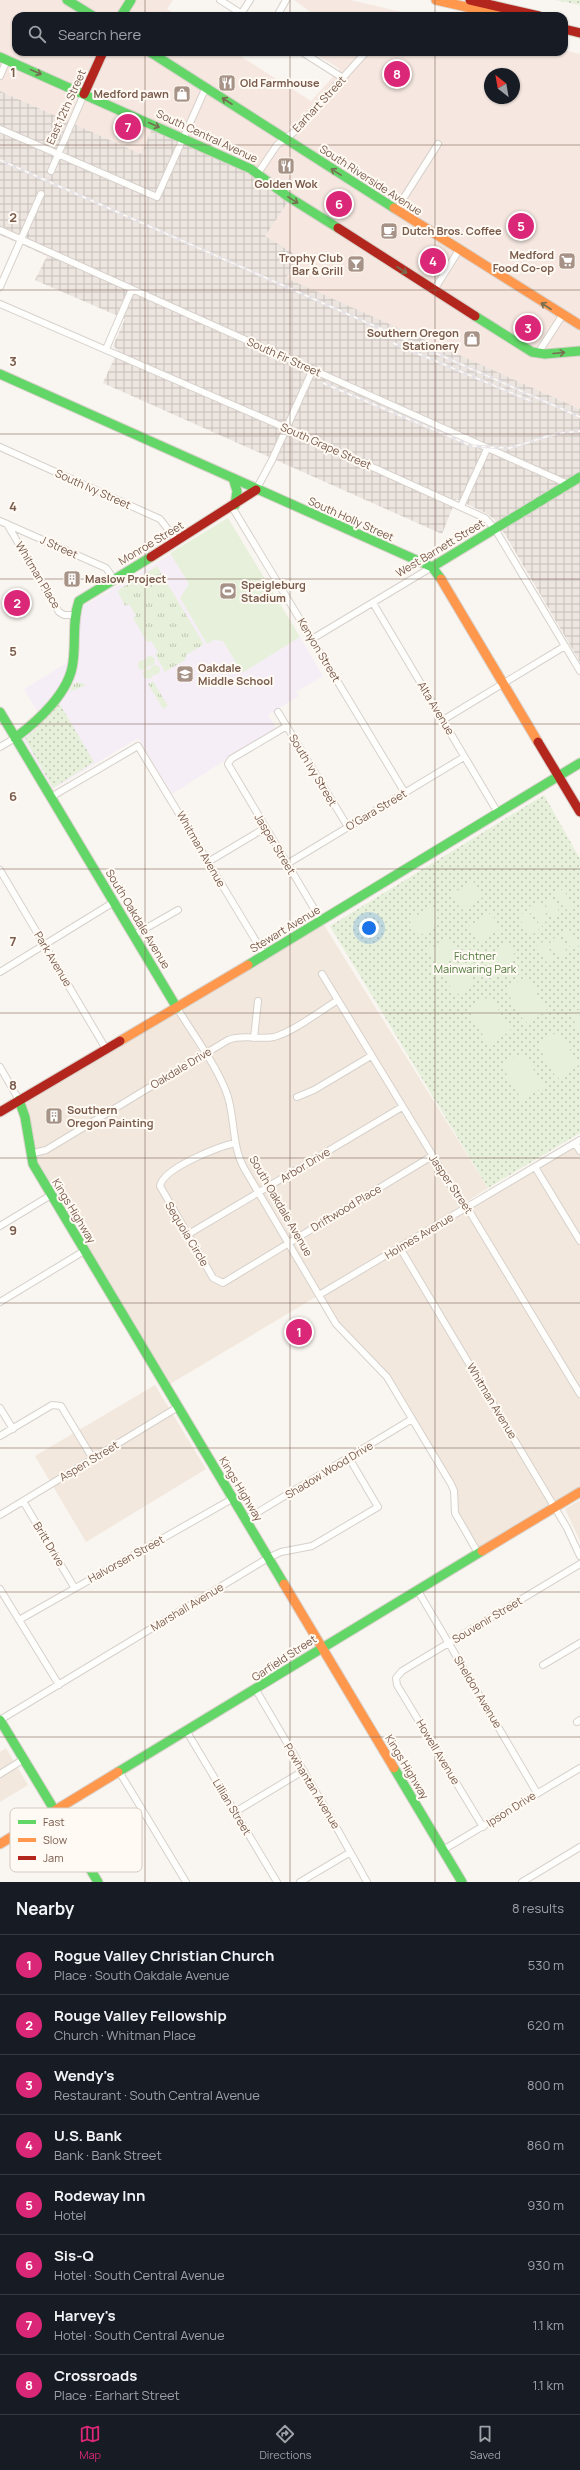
<!DOCTYPE html>
<html lang="en">
<head>
<meta charset="utf-8">
<style>
  body { margin:0; font-family:Manrope,sans-serif; background:#242831; color:#f1f3f6 }
  .compass { position:absolute; left:484px; top:68px; width:36px; height:36px; border-radius:50%; background:#171b24; box-shadow:0 1px 3px #0004; rotate:329deg }
  .you { position:absolute; left:369px; top:928px; width:14px; height:14px; margin:-10px; border:3px solid #fff; border-radius:50%; background:#1a73e8; box-shadow:0 0 0 6px #1a73e833 }
  .badge { display:grid; place-items:center; width:26px; height:26px; border-radius:50%; background:#db2777; color:#fff; font-size:13px; font-weight:700 }
  .pin { position:absolute; translate:-50% -50%; border:2px solid #fff; box-shadow:0 1px 4px #0006 }
  .list { margin:0; padding:0; list-style:none }
  h2 { display:flex; justify-content:space-between; align-items:center; height:52px; margin:0; padding:0 16px; font-size:17px }
  h2 small { font-size:13px; font-weight:400; color:#9ea1a6 }
  .list li { display:grid; grid-template-columns:26px 1fr auto; gap:12px; align-items:center; box-sizing:border-box; height:60px; padding:0 16px; border-top:1px solid #363941 }
  .list b { display:block; font-size:15px; white-space:nowrap }
  .list p { margin:0; font-size:13px; white-space:nowrap; color:#9ea1a6 }
  .list em { font-size:13px; font-style:normal; color:#9ea1a6 }
  .icon { flex:none; width:22px; height:22px; fill:none; stroke:currentColor; stroke-width:2; stroke-linecap:round; stroke-linejoin:round }
  .map { position:relative; flex:none; width:580px; height:1882px; overflow:hidden }
  .search { position:absolute; background:#171b24; box-shadow:0 1px 3px #0004; left:12px; right:12px; top:12px; height:44px; display:flex; align-items:center; gap:10px; box-sizing:border-box; padding:0 14px; border-radius:12px; color:#9ea1a6; font-size:15px }
  .sheet { height:532px; background:#171b24 }
  nav { display:flex; justify-content:space-around; align-items:center; box-sizing:border-box; height:56px; border-top:1px solid #363941; background:#171b24; font-size:11px; color:#9ea1a6 }
  nav a { display:grid; justify-items:center; gap:2px }
  nav .on { color:#db2777 }
  .map>svg:first-child { display:block }
  .residential { fill:#f2e8de }
  .commercial { fill:#f6e8e1; fill-rule:evenodd }
  .industrial { fill:url(#industrial-grid) }
  .education { fill:#f6eef6 }
  .grass { fill:url(#grass-tufts) }
  .park { fill:url(#park-dots) }
  .garden { fill:#e7f0db }
  .lines { fill:none; stroke-linecap:round; stroke-linejoin:round }
  .street-casing { stroke:#d7d1cb; stroke-width:8 }
  .fast-casing { stroke:#d9d2cb; stroke-width:11 }
  .slow-casing { stroke:#d9d2cb; stroke-width:11 }
  .jam-casing { stroke:#d9d2cb; stroke-width:11 }
  .street { stroke:#fefefd; stroke-width:6 }
  .fast { stroke:#63d668; stroke-width:9 }
  .slow { stroke:#ff974d; stroke-width:9 }
  .jam { stroke:#b3261e; stroke-width:9 }
  .rail-casing { stroke:#e6e3e7; stroke-width:3 }
  .rail { stroke:#fffaf3; stroke-width:1.5; stroke-dasharray:4.5; stroke-linecap:butt }
  .oneway { stroke:#776e51 }
  .grid { fill:none; stroke:#7a5c4d; stroke-width:1; stroke-opacity:0.55 }
  .labels { text-anchor:middle; stroke-width:4; stroke-linejoin:round; paint-order:stroke }
  .poi-label { font-size:11px; font-weight:bold; fill:#7a5c4d; stroke:#fffaf3; text-anchor:start }
  .street-label { font-size:11px; fill:#7a5c4d; stroke:#fffaf3 }
  .park-label { font-size:11px; fill:#537a41; stroke:#fffaf3 }
  .key { fill:#fffaf3; stroke:#d7cbc1; stroke-width:1 }
  .key-label { font-size:11px; fill:#7a5c4d }
  .grid-label { font-size:13px; text-anchor:middle; font-weight:bold; fill:#7a5c4d; stroke:#fffaf3; stroke-width:4; stroke-linejoin:round; paint-order:stroke }
</style>
</head>
<body>
<div class="map">
<svg width="580" height="1882" viewBox="0 0 580 1882">
  <defs>
    <pattern id="industrial-grid" width="8" height="8" patternUnits="userSpaceOnUse"><rect width="8" height="8" fill="#ede5e0"/><path d="M0 4h8M4 0v8" fill="none" stroke="#c5bdb8"/></pattern>
    <pattern id="grass-tufts" width="24" height="20" patternUnits="userSpaceOnUse"><rect width="24" height="20" fill="#e7f0db"/><path d="M3 7l-1-3M5 7V3M7 7l1-3M15 17l-1-3M17 17v-4M19 17l1-3" fill="none" stroke="#c0c6b4"/></pattern>
    <pattern id="park-dots" width="8" height="8" patternUnits="userSpaceOnUse"><rect width="8" height="8" fill="#e7f0db"/><path d="M2 2h.1M6 6h.1" fill="none" stroke="#c0c6b4" stroke-width="1.8" stroke-linecap="round"/></pattern>
  </defs>
  <rect width="100%" height="100%" fill="#f9f5f0"/>
  <!-- residential -->
  <path class="residential" d="M322,922L488,1188L463,1204L466,1208L575,1143L580,1151V1492L478,1553L457,1519L454,1491L379,1366L342,1332L319,1295L165,1387L30,1154L19,1100Z
    M155,1385L206,1469L86,1542L35,1456Z
    M580,1500V1541L565,1509Z
    M6,1748L28,1785L0,1802V1752Z"/>
  <!-- commercial -->
  <path class="commercial" d="M0,0H173L167,9L178,16H16V52H234L311,101L340,69L312,52H564V50L580,54V409L285,278L265,236L288,202L241,168L152,129L141,154L0,91ZM490,74H514V98H490Z
    M294,0H350L419,16H312L313,14Z"/>
  <!-- industrial -->
  <path class="industrial" d="M0,91L141,154L152,129L241,168L288,202L265,236L299,257L286,278L580,409V662L506,536L494,519L486,513L456,499L442,534L103,383L118,350L113,346L125,319L35,280L47,256L0,235Z"/>
  <!-- education -->
  <path class="education" d="M171,554L189,584L207,644L214,640L223,641L242,672L300,637L323,676L296,692L299,696L268,715L276,728L172,794L138,738L50,791L22,742L25,737L36,730L42,719L24,689L75,658L77,618L82,607Z"/>
  <!-- grass -->
  <path class="grass" d="M157,566L203,643V645L186,655L185,660L165,672L155,654L158,652L151,641L147,642L133,618L136,616L129,604L125,606L118,592L120,589Z
    M153,681L168,706L163,709L148,684Z
    M78,682L86,685L70,692L72,685Z"/>
  <!-- park -->
  <path class="park" d="M555,0H580V5Z
    M58,701L94,762L53,788L25,739L37,728Z
    M544,795L580,859V1133L488,1188L330,926Z"/>
  <!-- garden -->
  <path class="garden" d="M228,518L300,637L242,673L223,641L214,640L207,644L180,598L189,584L170,553Z
    M145 661a5 5 0 1 1 10 0a5 5 0 1 1-10 0Z
    M138 665a5 5 0 1 1 10 0a5 5 0 1 1-10 0Z
    M150 670a5 5 0 1 1 10 0a5 5 0 1 1-10 0Z
    M143 674a5 5 0 1 1 10 0a5 5 0 1 1-10 0Z
    M473,881L483,897L461,910L452,894Z
    M563,889L573,905L565,910L556,894Z
    M551,897L560,913L553,917L543,901Z
    M538,901L550,921L544,922L545,924L541,927L529,907L533,904L535,906L534,903Z
    M431,907L440,923L419,936L409,920Z
    M528,910L539,931L535,933L533,931L534,934L529,936L518,915L522,913L524,915L523,912Z
    M491,913L501,929L478,942L469,926Z
    M570,930L579,946L572,950L562,934Z
    M558,936L567,952L559,957L550,941Z
    M448,939L458,955L437,967L428,950Z
    M544,941L554,957L546,962L537,946Z
    M508,943L517,959L494,972L485,956Z
    M465,968L474,984L455,996L446,979Z
    M527,976L547,1011L525,1023L505,989Z
    M490,996L511,1031L488,1044L468,1009Z
    M580,1009V1031L570,1015Z
    M559,1031L579,1065L557,1079L537,1044Z
    M523,1052L544,1087L522,1100L501,1065Z"/>
  <g class="lines">
    <!-- street casing -->
    <g class="street-casing">
      <path id="street" d="M220,0L245,16
        M241,14L250,0
        M277,16L286,0
        M302,52L343,78
        M0,76L7,60
        M0,129L157,197L206,87
        M51,171L84,94
        M258,173L277,145L294,132L366,52
        M396,210L438,144
        M0,230L568,484
        M0,287L41,194
        M434,290L459,250
        M0,304L286,428L485,518L495,529L580,671
        M106,349L132,289
        M538,353L562,316
        M0,447L160,519L177,541
        M256,490L272,460L313,369
        M461,506L487,449
        M232,507L405,793
        M0,521L106,568L114,579
        M7,524L59,612L64,615H75
        M373,603L498,813
        M312,639L432,567
        M278,712L348,827
        M443,720L565,646
        M287,726L231,759L228,764L322,922
        M0,747L15,738
        M51,797L138,746L265,956
        M208,862L265,828
        M287,864L464,757
        M0,870L106,1049
        M134,935L178,910
        M0,972L114,902
        M322,974L461,1202L471,1214L580,1394
        M177,1008C193,1034 219,1069 228,1097C235,1121 232,1146 244,1168L336,1324L387,1377L451,1484L454,1491L455,1513L478,1553
        M254,1038L258,1001
        M0,1067L19,1100
        M297,1097L314,1090L371,1056
        M235,1143C218,1147 163,1168 160,1186L213,1278L223,1283L432,1156
        M575,1143L580,1151
        M30,1154L46,1150L228,1040C243,1034 259,1040 274,1037C293,1032 320,1011 338,1000
        M535,1167L580,1241
        M0,1226L51,1195
        M187,1235L402,1107
        M400,1248L567,1528L580,1556
        M319,1295L580,1140
        M0,1302L84,1251
        M0,1408L13,1429
        M0,1436L52,1405L61,1406L93,1459
        M23,1501L74,1587
        M0,1515L178,1407
        M245,1520L412,1419
        M0,1589L59,1685
        M418,1591L537,1793
        M19,1620L232,1499
        M543,1665L580,1643
        M256,1690L330,1816L367,1882
        M0,1720L268,1558L281,1552L312,1546L378,1507L349,1458
        M577,1722L580,1720
        M187,1732L277,1882
        M120,1773L186,1882
        M0,1774L24,1759
        M235,1812L303,1771
        M483,1827L397,1685L396,1678L402,1671L580,1564
        M443,1850L580,1768
        M300,1882L349,1853
        M522,1882L580,1847"/>
    </g>
    <!-- fast casing -->
    <g class="fast-casing">
      <path id="fast" d="M67,0L93,16
        M121,16L131,0
        M150,52L394,208
        M0,57L251,169L287,196L338,228
        M475,316L532,352L545,354L580,351
        M0,374L432,567L441,579
        M233,478L237,491L235,505
        M432,567L580,477
        M0,712L177,1008
        M15,738C38,721 70,692 73,662C76,641 72,621 79,601L151,557
        M248,965L580,763
        M19,1100L25,1117L33,1164L284,1584
        M0,1720L98,1882
        M394,1768L462,1882
        M118,1772L482,1551"/>
    </g>
    <!-- slow casing -->
    <g class="slow-casing">
      <path id="slow" d="M436,0L506,16
        M394,208L580,325
        M441,579L538,742
        M120,1041L248,965
        M482,1551L580,1492
        M284,1584L394,1768
        M0,1844L118,1772"/>
    </g>
    <!-- jam casing -->
    <g class="jam-casing">
      <path id="jam" d="M470,0L539,16
        M564,29L580,33
        M84,94L103,52
        M338,228L475,316
        M151,557L256,490
        M538,742L580,812
        M0,1112L120,1041"/>
    </g>
    <!-- street -->
    <use href="#street" class="street"/>
    <!-- fast -->
    <use href="#fast" class="fast"/>
    <!-- slow -->
    <use href="#slow" class="slow"/>
    <!-- jam -->
    <use href="#jam" class="jam"/>
    <!-- rail casing -->
    <g class="rail-casing">
      <path id="rail" d="M0,160L580,417
        M393,343L531,401
        M323,383L472,446L510,448L555,434L580,431"/>
    </g>
    <!-- rail -->
    <use href="#rail" class="rail"/>
  </g>
  <!-- one-way arrows -->
  <defs><path id="oneway-shaft" d="M-6 0H5M1.5-3L5.5 0L1.5 3" fill="none" stroke-width="1.6" stroke-linecap="round" stroke-linejoin="round"/></defs>
  <g class="oneway">
    <use href="#oneway-shaft" transform="translate(36 72) rotate(24)"/>
    <use href="#oneway-shaft" transform="translate(227 101) rotate(-147)"/>
    <use href="#oneway-shaft" transform="translate(154 125) rotate(24)"/>
    <use href="#oneway-shaft" transform="translate(336 172) rotate(-148)"/>
    <use href="#oneway-shaft" transform="translate(293 200) rotate(32)"/>
    <use href="#oneway-shaft" transform="translate(402 270) rotate(33)"/>
    <use href="#oneway-shaft" transform="translate(546 306) rotate(-147)"/>
    <use href="#oneway-shaft" transform="translate(559 353) rotate(-5)"/>
  </g>
  <!-- grid -->
  <path class="grid" d="M145,0V16M290,0V16M435,0V16M145,52V1882M290,52V1882M435,52V1882M0,145H580M0,290H580M0,434H580M0,579H580M0,724H580M0,869H580M0,1013H580M0,1158H580M0,1303H580M0,1448H580M0,1592H580M0,1737H580"/>
  <!-- icons -->
  <defs>
    <g id="restaurant-square" transform="scale(0.9)"><rect x="-9" y="-9" width="18" height="18" rx="4" fill="#a69286" stroke="#fffaf3"/><path d="M-5-6h1v4h1v-4h1v4h1v-4h1v5L-1.5 .5V6h-2V.5L-5-1ZM5-6V6H3V1.5H1.5Q1.5-4 5-6Z" fill="#fff"/></g>
    <g id="shop-square" transform="scale(0.9)"><rect x="-9" y="-9" width="18" height="18" rx="4" fill="#a69286" stroke="#fffaf3"/><path d="M-5-2.5h2.3a2.7 3.5 0 0 1 5.4 0H5L5.5 6h-11ZM-1.5-2.5h3a1.5 2.3 0 0 0-3 0Z" fill="#fff"/></g>
    <g id="cafe-square" transform="scale(0.9)"><rect x="-9" y="-9" width="18" height="18" rx="4" fill="#a69286" stroke="#fffaf3"/><path d="M-5.5-4.5H6V0H3Q3 3.5 0 3.5H-2.5Q-5.5 3.5-5.5 0ZM3-3.2v2h1.7v-2ZM-6 4.5H4V6H-6Z" fill="#fff"/></g>
    <g id="supermarket-square" transform="scale(0.9)"><rect x="-9" y="-9" width="18" height="18" rx="4" fill="#a69286" stroke="#fffaf3"/><path d="M-6-5.5h2.5l.6 2H6L4.5 2H-2.5L-4.4-4H-6ZM-1.5 3.2a1.3 1.3 0 1 0 .1 0ZM3 3.2a1.3 1.3 0 1 0 .1 0Z" fill="#fff"/></g>
    <g id="bar-square" transform="scale(0.9)"><rect x="-9" y="-9" width="18" height="18" rx="4" fill="#a69286" stroke="#fffaf3"/><path d="M-6-5H6L.8 .8V4.5H3.5V6h-7V4.5H-.8V.8Z" fill="#fff"/></g>
    <g id="building-square" transform="scale(0.9)"><rect x="-9" y="-9" width="18" height="18" rx="4" fill="#a69286" stroke="#fffaf3"/><path d="M-4-6H4V6H1V3H-1V6H-4ZM-2.5-4.3h1.7v1.8h-1.7ZM.8-4.3h1.7v1.8H.8ZM-2.5-1h1.7V.8h-1.7ZM.8-1h1.7V.8H.8Z" fill="#fff"/></g>
    <g id="stadium-square" transform="scale(0.9)"><rect x="-9" y="-9" width="18" height="18" rx="4" fill="#a69286" stroke="#fffaf3"/><path d="M0-5a6.5 5 0 1 0 0 10a6.5 5 0 1 0 0-10ZM-3.5-1.8h7v3.6h-7Z" fill="#fff"/></g>
    <g id="school-square" transform="scale(0.9)"><rect x="-9" y="-9" width="18" height="18" rx="4" fill="#a69286" stroke="#fffaf3"/><path d="M0-5L7-2L0 1L-7-2ZM-4 1L0 2.5L4 1V4Q0 6-4 4Z" fill="#fff"/></g>
  </defs>
  <g fill-rule="evenodd">
    <use href="#restaurant-square" x="227" y="83"/>
    <use href="#shop-square" x="182" y="94"/>
    <use href="#restaurant-square" x="286" y="166"/>
    <use href="#cafe-square" x="389" y="231"/>
    <use href="#supermarket-square" x="567" y="261"/>
    <use href="#bar-square" x="356" y="264"/>
    <use href="#shop-square" x="472" y="339"/>
    <use href="#building-square" x="72" y="579"/>
    <use href="#stadium-square" x="228" y="591"/>
    <use href="#school-square" x="185" y="674"/>
    <use href="#building-square" x="54" y="1116"/>
  </g>
  <g class="labels">
    <!-- poi labels -->
    <g class="poi-label">
      <text x="240" y="87">Old Farmhouse</text>
      <text x="169" y="98" text-anchor="end">Medford pawn</text>
      <text x="286" y="188" text-anchor="middle">Golden Wok</text>
      <text x="402" y="235">Dutch Bros. Coffee</text>
      <text x="554" y="259" text-anchor="end">Medford<tspan x="554" dy="13">Food Co-op</tspan></text>
      <text x="343" y="262" text-anchor="end">Trophy Club<tspan x="343" dy="13">Bar &amp; Grill</tspan></text>
      <text x="459" y="337" text-anchor="end">Southern Oregon<tspan x="459" dy="13">Stationery</tspan></text>
      <text x="85" y="583">Maslow Project</text>
      <text x="241" y="589">Speigleburg<tspan x="241" dy="13">Stadium</tspan></text>
      <text x="198" y="672">Oakdale<tspan x="198" dy="13">Middle School</tspan></text>
      <text x="67" y="1114">Southern<tspan x="67" dy="13">Oregon Painting</tspan></text>
    </g>
    <!-- street labels -->
    <g class="street-label">
      <text transform="translate(319 104) rotate(-47)" y="4">Earhart Street</text>
      <text transform="translate(66 107) rotate(-66)" y="4">East 12th Street</text>
      <text transform="translate(207 136) rotate(25)" y="4">South Central Avenue</text>
      <text transform="translate(371 180) rotate(33)" y="4">South Riverside Avenue</text>
      <text transform="translate(284 357) rotate(24)" y="4">South Fir Street</text>
      <text transform="translate(326 446) rotate(24)" y="4">South Grape Street</text>
      <text transform="translate(93 489) rotate(24)" y="4">South Ivy Street</text>
      <text transform="translate(351 519) rotate(24)" y="4">South Holly Street</text>
      <text transform="translate(151 543) rotate(-31)" y="4">Monroe Street</text>
      <text transform="translate(59 547) rotate(24)" y="4">J Street</text>
      <text transform="translate(440 548) rotate(-31)" y="4">West Barnett Street</text>
      <text transform="translate(38 575) rotate(59)" y="4">Whitman Place</text>
      <text transform="translate(319 650) rotate(59)" y="4">Kenyon Street</text>
      <text transform="translate(436 708) rotate(59)" y="4">Alta Avenue</text>
      <text transform="translate(313 770) rotate(59)" y="4">South Ivy Street</text>
      <text transform="translate(376 810) rotate(-31)" y="4">O'Gara Street</text>
      <text transform="translate(275 844) rotate(59)" y="4">Jasper Street</text>
      <text transform="translate(201 849) rotate(60)" y="4">Whitman Avenue</text>
      <text transform="translate(138 919) rotate(59)" y="4">South Oakdale Avenue</text>
      <text transform="translate(285 929) rotate(-31)" y="4">Stewart Avenue</text>
      <text transform="translate(53 959) rotate(59)" y="4">Park Avenue</text>
      <text transform="translate(181 1068) rotate(-31)" y="4">Oakdale Drive</text>
      <text transform="translate(305 1165) rotate(-31)" y="4">Arbor Drive</text>
      <text transform="translate(451 1184) rotate(56)" y="4">Jasper Street</text>
      <text transform="translate(281 1206) rotate(60)" y="4">South Oakdale Avenue</text>
      <text transform="translate(346 1208) rotate(-31)" y="4">Driftwood Place</text>
      <text transform="translate(74 1211) rotate(59)" y="4">Kings Highway</text>
      <text transform="translate(187 1234) rotate(59)" y="4">Sequoia Circle</text>
      <text transform="translate(419 1236) rotate(-31)" y="4">Holmes Avenue</text>
      <text transform="translate(492 1401) rotate(59)" y="4">Whitman Avenue</text>
      <text transform="translate(89 1461) rotate(-31)" y="4">Aspen Street</text>
      <text transform="translate(329 1470) rotate(-31)" y="4">Shadow Wood Drive</text>
      <text transform="translate(241 1489) rotate(59)" y="4">Kings Highway</text>
      <text transform="translate(49 1544) rotate(59)" y="4">Britt Drive</text>
      <text transform="translate(126 1559) rotate(-29)" y="4">Halvorsen Street</text>
      <text transform="translate(187 1607) rotate(-31)" y="4">Marshall Avenue</text>
      <text transform="translate(487 1620) rotate(-31)" y="4">Souvenir Street</text>
      <text transform="translate(284 1658) rotate(-33)" y="4">Garfield Street</text>
      <text transform="translate(478 1692) rotate(59)" y="4">Sheldon Avenue</text>
      <text transform="translate(438 1752) rotate(59)" y="4">Howell Avenue</text>
      <text transform="translate(407 1767) rotate(59)" y="4">Kings Highway</text>
      <text transform="translate(312 1786) rotate(59)" y="4">Powhantan Avenue</text>
      <text transform="translate(232 1807) rotate(59)" y="4">Lillian Street</text>
      <text transform="translate(511 1809) rotate(-32)" y="4">Ipson Drive</text>
    </g>
    <!-- park labels -->
    <g class="park-label">
      <text x="475" y="960">Fichtner<tspan x="475" dy="13">Mainwaring Park</tspan></text>
    </g>
  </g>
  <!-- legend -->
  <rect x="10" y="1808" width="132" height="64" rx="6" class="key"/>
  <rect x="18" y="1820" width="18" height="4" fill="#63d668"/>
  <rect x="18" y="1838" width="18" height="4" fill="#ff974d"/>
  <rect x="18" y="1856" width="18" height="4" fill="#b3261e"/>
  <g class="key-label">
    <text x="43" y="1826">Fast</text>
    <text x="43" y="1844">Slow</text>
    <text x="43" y="1862">Jam</text>
  </g>
  <g class="grid-label">
    <text x="13" y="77">1</text>
    <text x="13" y="222">2</text>
    <text x="13" y="366">3</text>
    <text x="13" y="511">4</text>
    <text x="13" y="656">5</text>
    <text x="13" y="801">6</text>
    <text x="13" y="946">7</text>
    <text x="13" y="1090">8</text>
    <text x="13" y="1235">9</text>
  </g>
</svg>
<svg class="compass" viewBox="-18 -18 36 36"><path d="M0-13l5 13h-10z" fill="#e53935"/><path d="M0 13l5-13h-10z" fill="#9ea1a6"/></svg>
<div class="you"></div>
<div class="pin badge" style="left:299px;top:1332px">1</div>
<div class="pin badge" style="left:17px;top:603px">2</div>
<div class="pin badge" style="left:528px;top:328px">3</div>
<div class="pin badge" style="left:433px;top:261px">4</div>
<div class="pin badge" style="left:521px;top:226px">5</div>
<div class="pin badge" style="left:339px;top:204px">6</div>
<div class="pin badge" style="left:128px;top:127px">7</div>
<div class="pin badge" style="left:397px;top:74px">8</div>
<div class="search"><svg class="icon" aria-label="search" viewBox="0 0 24 24"><circle cx="10" cy="10" r="6"/><path d="M15 15l6 6"/></svg>Search here</div>
</div>
<section class="sheet">
<h2>Nearby<small>8 results</small></h2>
<ul class="list">
<li><span class="badge">1</span><div><b>Rogue Valley Christian Church</b><p>Place · South Oakdale Avenue</p></div><em>530 m</em></li>
<li><span class="badge">2</span><div><b>Rouge Valley Fellowship</b><p>Church · Whitman Place</p></div><em>620 m</em></li>
<li><span class="badge">3</span><div><b>Wendy's</b><p>Restaurant · South Central Avenue</p></div><em>800 m</em></li>
<li><span class="badge">4</span><div><b>U.S. Bank</b><p>Bank · Bank Street</p></div><em>860 m</em></li>
<li><span class="badge">5</span><div><b>Rodeway Inn</b><p>Hotel</p></div><em>930 m</em></li>
<li><span class="badge">6</span><div><b>Sis-Q</b><p>Hotel · South Central Avenue</p></div><em>930 m</em></li>
<li><span class="badge">7</span><div><b>Harvey's</b><p>Hotel · South Central Avenue</p></div><em>1.1 km</em></li>
<li><span class="badge">8</span><div><b>Crossroads</b><p>Place · Earhart Street</p></div><em>1.1 km</em></li>
</ul>
</section>
<nav>
<a class="on"><svg class="icon" aria-label="map" viewBox="0 0 24 24"><path d="M3 6l6-2 6 2 6-2v14l-6 2-6-2-6 2zM9 4v14M15 6v14"/></svg>Map</a>
<a><svg class="icon" aria-label="directions" viewBox="0 0 24 24"><path d="M12 3l9 9-9 9-9-9zM9 14v-3h6M13 9l2 2-2 2"/></svg>Directions</a>
<a><svg class="icon" aria-label="saved" viewBox="0 0 24 24"><path d="M7 4h10v16l-5-4-5 4z"/></svg>Saved</a>
</nav>
</body>
</html>
